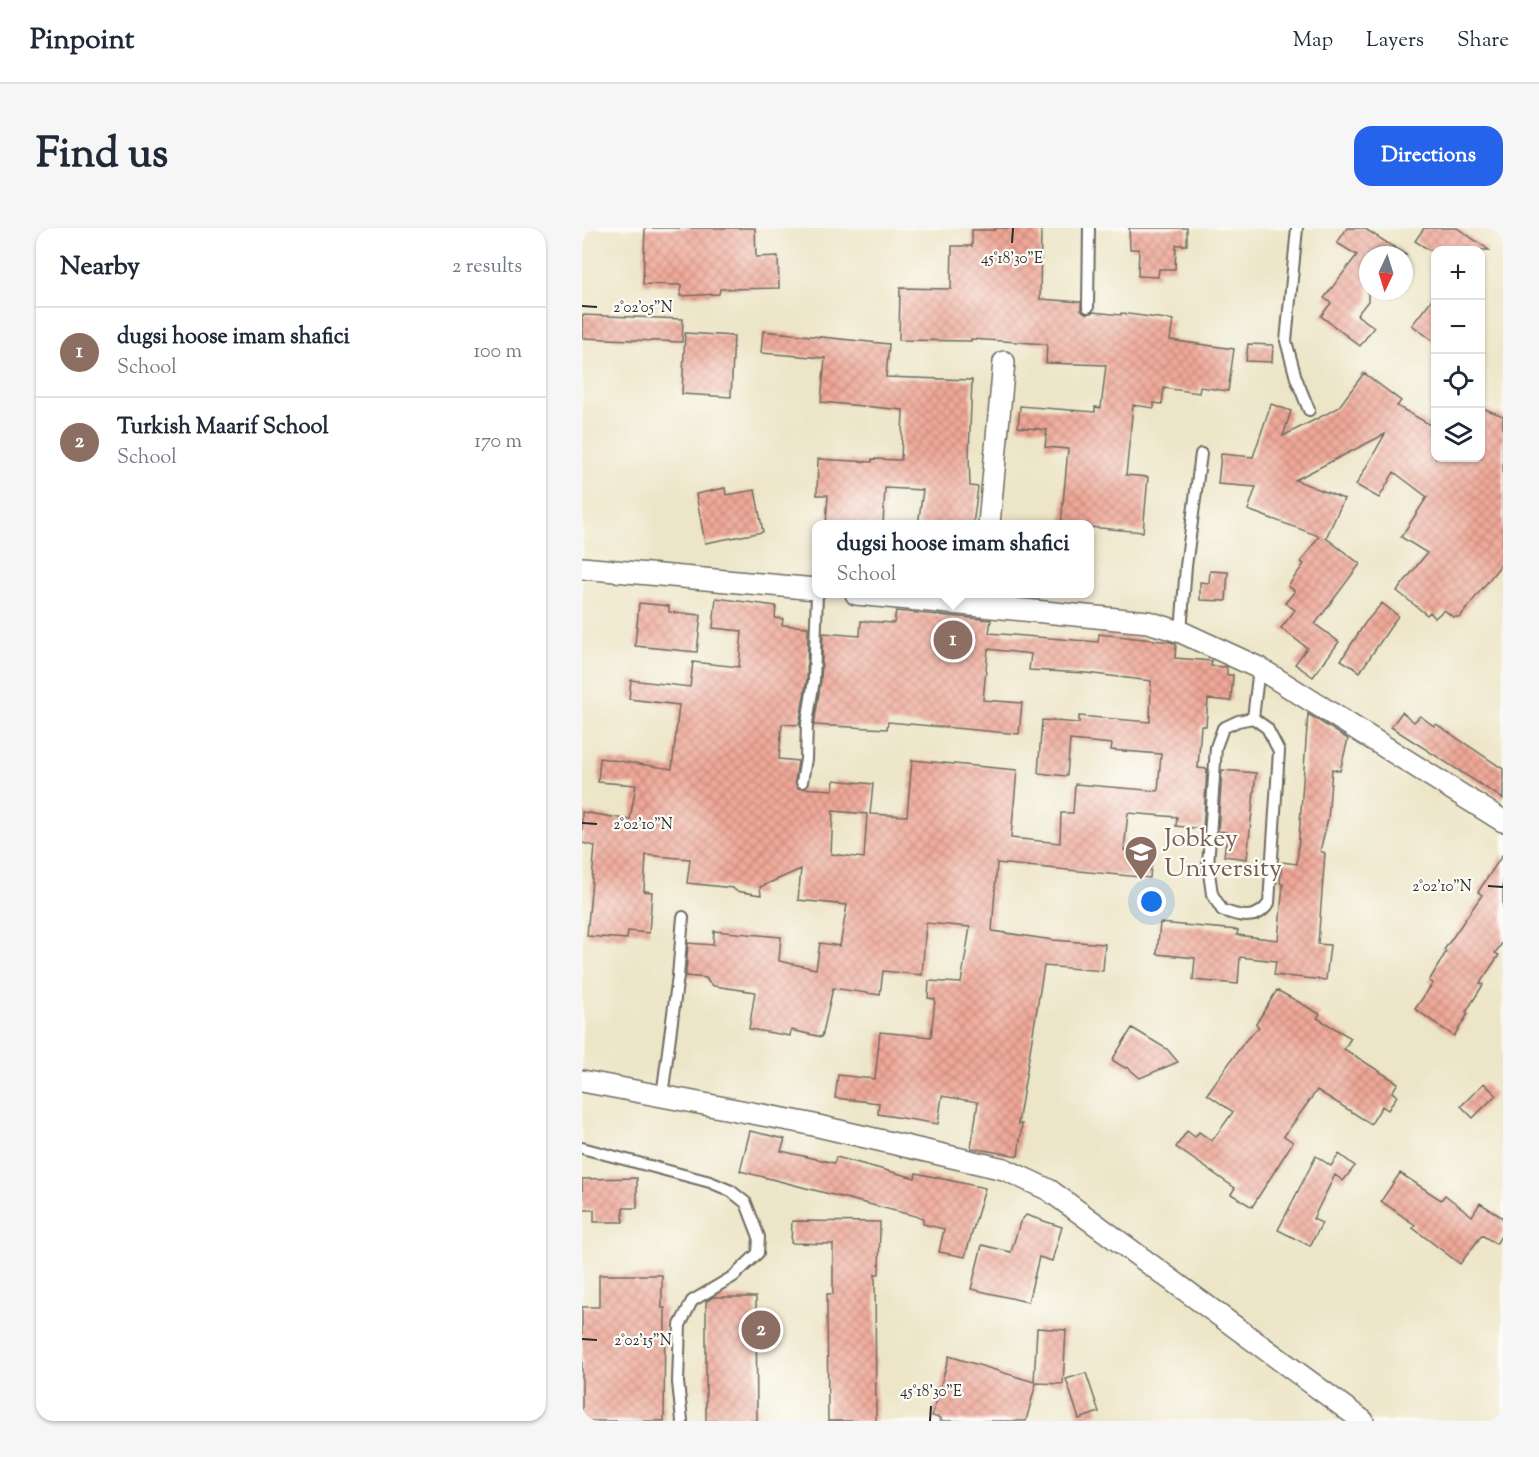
<!DOCTYPE html>
<html lang="en">
<head>
<meta charset="utf-8">
<style>
  body { margin:0; font-family:"Sorts Mill Goudy",serif; background:#f6f6f7; color:#1f2937 }
  .controls { position:absolute; right:18px; top:18px; display:grid; overflow:hidden; border-radius:12px; box-shadow:0 2px 4px #0004 }
  .controls button { width:54px; height:54px; display:grid; place-items:center; padding:0; border:0; border-bottom:2px solid #e0e1e3; background:#fff; color:#1f2937; font:30px sans-serif }
  .compass { position:absolute; left:777px; top:18px; width:54px; height:54px; border-radius:50%; background:#fff; box-shadow:0 2px 4px #0004; rotate:184deg }
  .you { position:absolute; left:570px; top:674px; width:21px; height:21px; margin:-15px; border:4px solid #fff; border-radius:50%; background:#1a73e8; box-shadow:0 0 0 9px #1a73e833 }
  .badge { display:grid; place-items:center; width:39px; height:39px; border-radius:50%; background:#2563eb; color:#fff; font-size:20px; font-weight:700 }
  .pin { position:absolute; translate:-50% -50%; border:3px solid #fff; box-shadow:0 2px 6px #0006 }
  .popup { position:absolute; left:230px; top:292px; width:282px; height:78px; box-sizing:border-box; display:grid; place-content:center; border-radius:12px; background:#fff; filter:drop-shadow(0 2px 4px #0005); font-size:20px; white-space:nowrap; color:#747a83 }
  .popup b { font-size:22px; color:#1f2937 }
  .popup::after { content:''; position:absolute; left:50%; top:100%; margin-left:-12px; border:12px solid transparent; border-top-color:#fff }
  .list { margin:0; padding:0; list-style:none }
  h2 { display:flex; justify-content:space-between; align-items:center; height:78px; margin:0; padding:0 24px; font-size:26px }
  h2 small { font-size:20px; font-weight:400; color:#747a83 }
  .list li { display:grid; grid-template-columns:39px 1fr auto; gap:18px; align-items:center; box-sizing:border-box; height:90px; padding:0 24px; border-top:2px solid #e0e1e3 }
  .list b { display:block; font-size:22px; white-space:nowrap }
  .list p { margin:0; font-size:20px; white-space:nowrap; color:#747a83 }
  .list em { font-size:20px; font-style:normal; color:#747a83 }
  .icon { flex:none; width:33px; height:33px; fill:none; stroke:currentColor; stroke-width:2; stroke-linecap:round; stroke-linejoin:round }
  .map { position:relative; flex:none; width:921px; height:1193px; overflow:hidden; border-radius:18px }
  header { display:flex; align-items:center; gap:36px; box-sizing:border-box; height:84px; padding:0 30px; background:#fff; border-bottom:2px solid #e0e1e3 }
  header strong { font-size:28px }
  nav { display:flex; gap:33px; margin-inline-start:auto; font-size:21px }
  .intro { display:flex; align-items:center; justify-content:space-between; box-sizing:border-box; height:144px; padding:0 36px }
  h1 { margin:0; font-size:42px }
  .button { padding:15px 27px; border-radius:18px; background:#2563eb; color:#fff; font-size:21px; font-weight:700 }
  main { display:flex; gap:36px; padding:0 36px }
  aside { flex:1; background:#fff; border-radius:18px; box-shadow:0 2px 4px #0004 }
  .map>svg:first-child { display:block }
  .building { fill:url(#building-cross-hatch); fill-rule:evenodd }
  .lines { fill:none; stroke-linecap:round; stroke-linejoin:round }
  .lane-casing { stroke:#6f6c62; stroke-width:14 }
  .street-casing { stroke:#6f6c62; stroke-width:24 }
  .lane { stroke:#fff; stroke-width:10 }
  .street { stroke:#fff; stroke-width:21 }
  .ticks { fill:none; stroke:#2b2b2b; stroke-width:2 }
  .labels { text-anchor:middle; stroke-width:4.5; stroke-linejoin:round; paint-order:stroke }
  .education-label { font-size:26px; fill:#785e54; stroke:#fdfcf7; text-anchor:start }
  .ticks-label { font-size:15px; text-anchor:middle; fill:#2b2b2b; stroke:#fdfcf7; stroke-width:4.5; stroke-linejoin:round; paint-order:stroke }
</style>
</head>
<body>
<header>
<strong>Pinpoint</strong>
<nav><a>Map</a><a>Layers</a><a>Share</a></nav>
</header>
<div class="intro"><h1>Find us</h1><a class="button">Directions</a></div>
<main>
<aside>
<h2>Nearby<small>2 results</small></h2>
<ul class="list">
<li><span class="badge" style="background:#8d6e63">1</span><div><b>dugsi hoose imam shafici</b><p>School</p></div><em>100 m</em></li>
<li><span class="badge" style="background:#8d6e63">2</span><div><b>Turkish Maarif School</b><p>School</p></div><em>170 m</em></li>
</ul>
</aside>
<div class="map">
<svg width="921" height="1193" viewBox="0 0 921 1193">
  <defs>
    <pattern id="building-cross-hatch" width="8" height="8" patternUnits="userSpaceOnUse" patternTransform="scale(1.5)"><rect width="8" height="8" fill="#f0a898"/><path d="M0 0l8 8M0 8l8-8" fill="none" stroke="#c3897c"/></pattern>
  </defs>
  <rect width="100%" height="100%" fill="#fdfcf7"/>
  <filter id="ink" filterUnits="userSpaceOnUse"><feTurbulence type="fractalNoise" baseFrequency=".0167" numOctaves="2"/><feDisplacementMap in="SourceGraphic" scale="12" xChannelSelector="R" yChannelSelector="G"/><feConvolveMatrix kernelMatrix="1 2 1 2 8 2 1 2 1" color-interpolation-filters="sRGB"/></filter>
  <filter id="wash" filterUnits="userSpaceOnUse"><feTurbulence type="fractalNoise" baseFrequency=".008" numOctaves="4" result="noise"/><feDisplacementMap in="SourceGraphic" scale="24" xChannelSelector="R" yChannelSelector="G"/><feGaussianBlur stdDeviation="1.35" result="paint"/><feColorMatrix in="noise" values="0 0 0 0 0 0 0 0 0 0 0 0 0 0 0 0 0 1.4 0 .05"/><feComposite in="paint" operator="in"/></filter>
  <g filter="url(#wash)">
    <rect width="100%" height="100%" fill="#ede5c7"/>
    <g id="blocks">
      <!-- building -->
      <path class="building" d="M63,0H173L174,29L196,28L197,60L138,61L137,66L98,68L99,57L61,56Z
        M413,0H459L458,71L499,74V82L505,86L511,84L539,87V85L591,92L588,112L652,121L646,163L618,159L617,165L582,160L580,176L572,175V180L551,177L544,247L566,249L561,304L507,299V297H479L486,221L463,219L465,202L436,199L438,178L513,184V179L519,180L524,137L464,135L465,116L389,111V113L317,112L318,60L369,61L370,18H390V2H413Z
        M547,0H605V17H594L593,41H577L576,49L556,48L557,21H548Z
        M765,0H782L824,27H786V73L775,87L792,99L778,118L739,88L749,75L742,70L775,27L755,15Z
        M842,0H875L907,22H847L833,13Z
        M854,66V115L830,97Z
        M0,87L101,91L100,114L0,110Z
        M181,103L307,116L304,149L390,152L387,226L388,258L396,259L391,297H336L341,262L303,260L301,297H244L246,267H235L236,231L290,234V231L319,232L321,182L239,174L243,130L179,125Z
        M103,105L152,108L149,169L100,166Z
        M666,116L691,117L690,134L664,133Z
        M782,145L819,173L815,178L854,200V230H898V179L921,188V334L878,389H871L862,382L853,390L848,384L845,387L815,363L845,325L819,309L845,269L812,244L797,270L774,257L803,206L713,252L762,271L744,310L778,336L733,396L757,414L731,449L713,436L725,420L699,400L713,382L703,375L713,363L706,358L722,336L719,334L737,308L666,282L674,259L636,256L639,226L671,229L689,176L709,183L701,208L756,180Z
        M143,260L144,267L173,262L181,304L123,315L114,266Z
        M628,343L646,344L644,373L618,372V354L627,355Z
        M134,370L194,378L193,390L201,391L200,397L226,399L225,451L217,497L200,496L197,531L216,533L213,553L216,560L251,562L252,552L291,556L288,586L325,588L330,532L435,542L429,610L478,615L479,585H491L493,556L576,563L579,526L529,522L530,516L488,512L485,548L456,545L460,492L497,495V488L568,494L569,453L504,445L447,442L449,426L406,421L401,472L440,475L437,506L306,494L305,501L232,497L239,452L241,405L278,408L279,393L312,395L314,383L409,392L407,405L516,414L517,406L589,414L594,416L593,430L630,433L629,438L645,439V447H651L649,473L626,471L624,498H619L616,540L625,541L621,601L594,598L595,589L546,585L542,622L570,624L568,650L415,635L410,703L471,712L523,716L521,743L462,738L436,896H440L436,928L389,920L396,874L360,868L356,896L296,886L297,875L253,870L256,847L293,851L298,804L349,809L353,771L346,770L347,753L379,755L388,699L344,695L340,747L301,743L298,767L251,760L240,809L209,802L208,808L167,801L173,764L132,758L127,755L124,750L104,748L106,715L131,717L132,703L199,709L197,733L234,741L238,715L258,718L265,677L216,672L219,641L178,659L179,667L154,663L151,660L105,655L108,631L64,627L62,663L70,664L67,705L46,703L45,711L5,708L13,618L0,615V584L48,592L54,557L16,554L18,530L90,541L97,477L47,471L49,452L108,459L111,434L157,439L160,403L131,400ZM251,583L285,586L282,630L249,626Z
        M57,375L87,378V384L119,387L115,424L53,418Z
        M800,375L816,388L778,444L759,432L783,395Z
        M820,484L832,494L838,488L852,498L854,496L921,541V571L809,499Z
        M726,486L766,511L758,543L750,541L746,591L738,623L743,625L736,716L748,717L744,752L692,747L694,733L658,729L656,756L611,752L613,730L575,726L578,695L656,702L655,707L696,712L701,656L698,655L700,634L715,636Z
        M640,542L674,545L665,631L642,628L645,604L636,603Z
        M921,626V714L913,725L917,727L898,755L901,757L884,784L886,786L872,808L833,781L851,755L847,753L864,724L862,722L900,667L896,664Z
        M695,762L738,786L735,790L769,810L762,821L816,855L810,864L815,868L806,882L800,878L789,896L735,862L702,908L711,914L670,979L649,966L653,960L594,919L605,903L613,909L617,904L630,913L651,884L625,866L663,813L677,799L674,796Z
        M550,800L585,821L596,834L558,850L545,839L543,840L530,832Z
        M902,855L914,867L891,890L879,878Z
        M168,903L203,911L199,923L252,935L254,929L333,950L334,945L403,960L383,1029L357,1024L362,1001L341,996V990L158,943Z
        M757,926L773,938L761,953L753,947L731,991L740,995L728,1018L696,1002L734,928L749,938Z
        M818,945L859,972L863,967L890,988L898,975L921,990V1005L914,1016L900,1007L878,1036L831,1000L833,997L799,973Z
        M55,950V980H41V994H12V982H0V951Z
        M444,987L480,999L470,1033L457,1029L446,1074L389,1061L400,1017L429,1024L438,994Z
        M210,993L298,994L297,1046H293L294,1193H246L245,1066H251V1016L209,1015Z
        M17,1047H80V1080H83L82,1193H0V1079H17Z
        M131,1069H174L175,1193H124V1074Z
        M455,1100L484,1102L481,1156L454,1155L444,1193H358L359,1190L350,1188L367,1128L452,1154Z
        M504,1145L517,1184L497,1191L484,1151Z"/>
    </g>
  </g>
  <g filter="url(#ink)">
    <use href="#blocks" fill-opacity="0" stroke="#6f6c62" stroke-width="1.5"/>
    <g class="lines">
      <!-- lane casing -->
      <g class="lane-casing">
        <path id="lane" d="M715,0L704,113L714,150L727,182
          M506,79L507,0
          M599,404L604,338L619,226
          M671,490L656,493L641,500L634,519L626,638L630,666L640,682C658,689 675,693 687,675L697,523L685,500L671,490L677,440
          M220,554L224,531L225,495L232,452L235,366
          M80,868L96,748L101,689
          M0,920L128,954L149,963L164,975L177,1009L176,1025L152,1048L110,1073L98,1097L96,1154L100,1193"/>
      </g>
      <!-- street casing -->
      <g class="street-casing">
        <path id="street" d="M407,296L422,134
          M0,340L234,361
          M274,366L566,394L599,404L677,440L921,593
          M0,853L223,895L422,941L467,962L781,1193"/>
      </g>
      <!-- lane -->
      <use href="#lane" class="lane"/>
      <!-- street -->
      <use href="#street" class="street"/>
    </g>
  </g>
  <!-- ticks -->
  <path class="ticks" d="M430,15L431,0M0,78L15,79M0,595L15,596M906,658L921,659M0,1111L15,1112M348,1193L349,1178"/>
  <!-- icons -->
  <defs>
    <g id="university-pin" transform="scale(1.725)"><path d="M0 17L-7.5 6A9.5 9.5 0 1 1 7.5 6Z" fill="#8d6e63" stroke="#fdfcf7"/><path d="M0-5L7-2L0 1L-7-2ZM-4 1L0 2.5L4 1V4Q0 6-4 4Z" fill="#fff"/></g>
  </defs>
  <g fill-rule="evenodd">
    <use href="#university-pin" x="559" y="624"/>
  </g>
  <g class="labels">
    <!-- education labels -->
    <g class="education-label">
      <text x="582" y="618">Jobkey<tspan x="582" dy="30">University</tspan></text>
    </g>
  </g>
  <g class="ticks-label">
    <text x="430" y="35">45°18'30"E</text>
    <text x="61" y="84">2°02'05"N</text>
    <text x="61" y="601">2°02'10"N</text>
    <text x="860" y="663">2°02'10"N</text>
    <text x="61" y="1117">2°02'15"N</text>
    <text x="349" y="1168">45°18'30"E</text>
  </g>
</svg>
<div class="controls">
<button>+</button>
<button>−</button>
<button><svg class="icon" aria-label="locate" viewBox="0 0 24 24"><circle cx="12" cy="12" r="6"/><path d="M12 2v4M12 18v4M2 12h4M18 12h4"/></svg></button>
<button><svg class="icon" aria-label="layers" viewBox="0 0 24 24"><path d="M12 4l9 5-9 5-9-5zM3 14l9 5 9-5"/></svg></button>
</div>
<svg class="compass" viewBox="-18 -18 36 36"><path d="M0-13l5 13h-10z" fill="#e53935"/><path d="M0 13l5-13h-10z" fill="#747a83"/></svg>
<div class="you"></div>
<div class="pin badge" style="left:371px;top:412px;background:#8d6e63">1</div>
<div class="popup"><b>dugsi hoose imam shafici</b>School</div>
<div class="pin badge" style="left:179px;top:1102px;background:#8d6e63">2</div>
</div>
</main>
</body>
</html>
